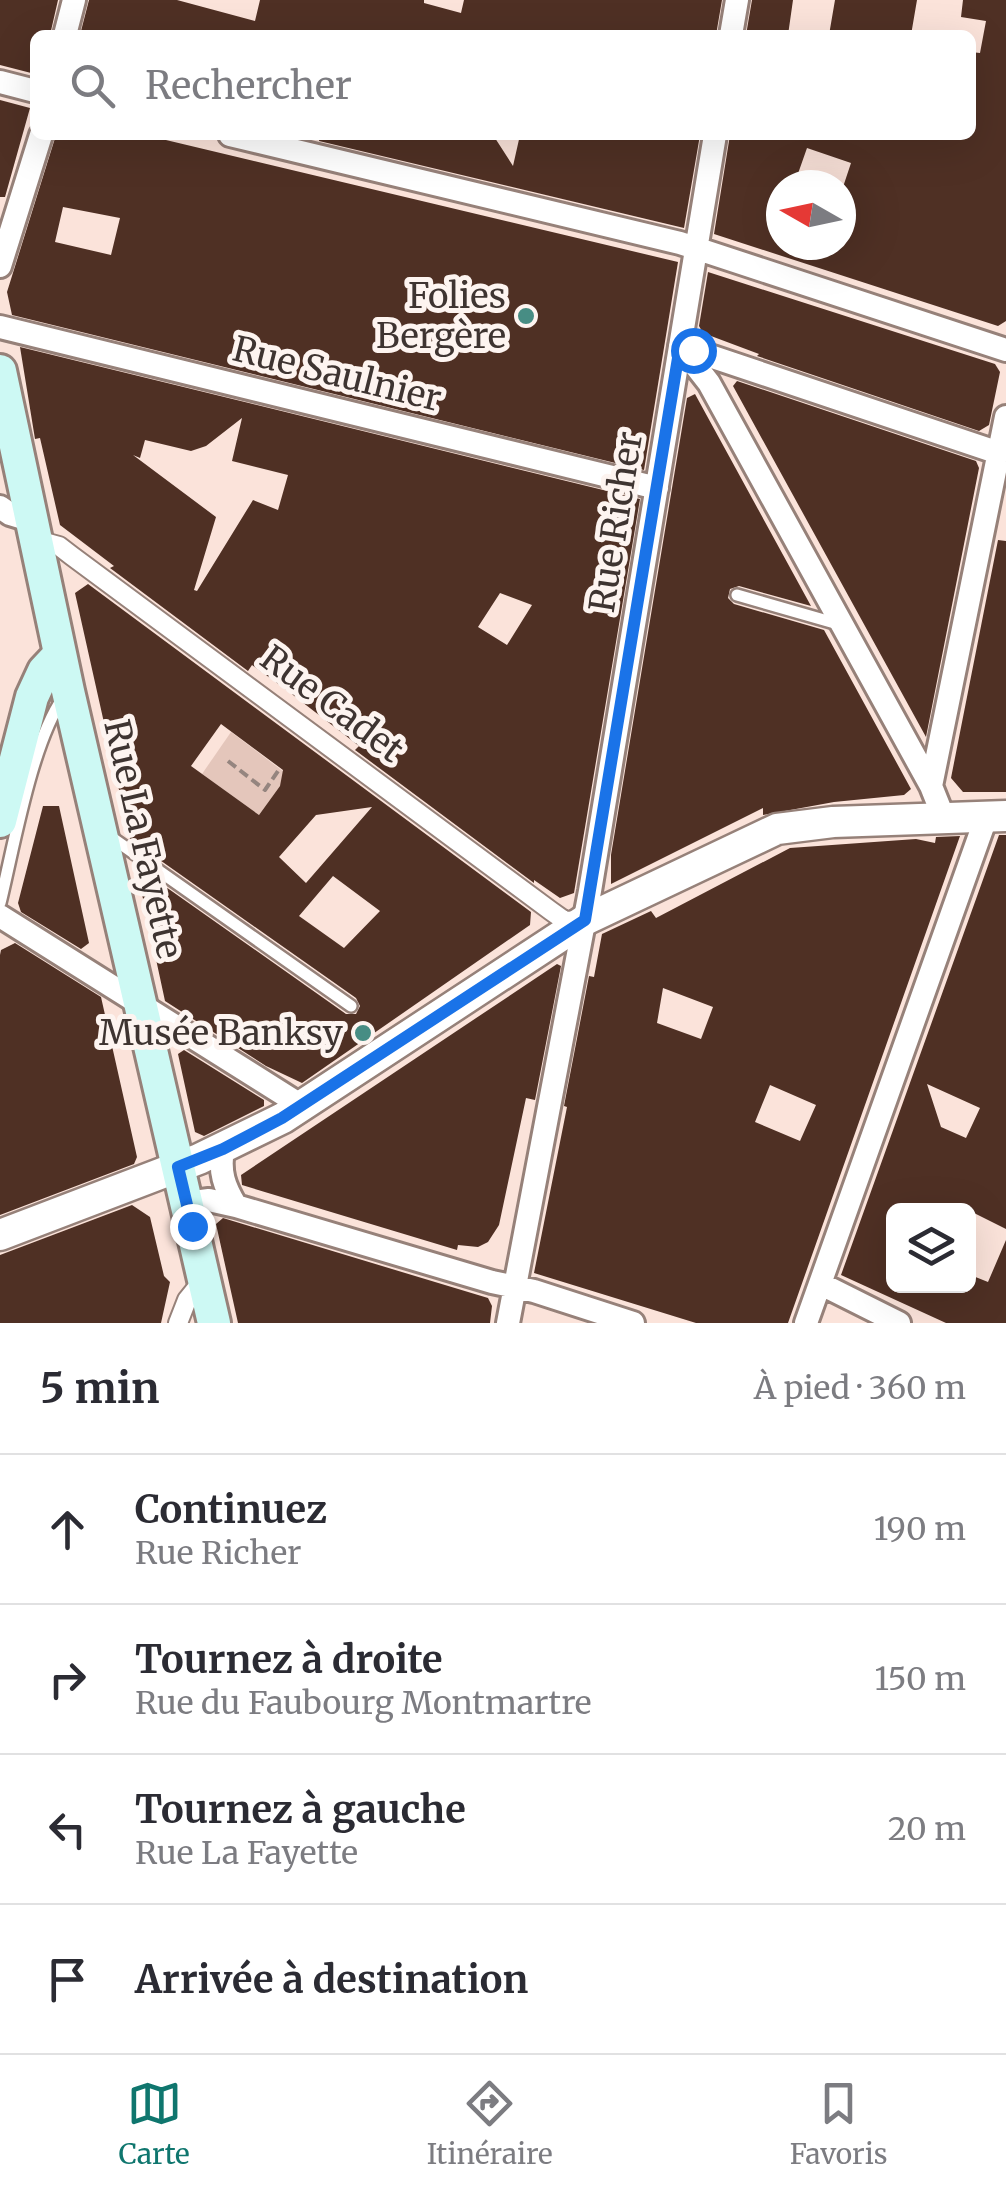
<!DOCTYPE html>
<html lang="fr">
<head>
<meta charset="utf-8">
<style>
  body { margin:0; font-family:Merriweather,serif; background:#f2f2f3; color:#2b2b33 }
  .controls { position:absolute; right:30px; bottom:30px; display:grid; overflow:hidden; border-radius:15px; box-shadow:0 10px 40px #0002 }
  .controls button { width:90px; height:90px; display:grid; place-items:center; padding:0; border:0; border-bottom:2px solid #e1e1e2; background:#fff; color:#2b2b33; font:50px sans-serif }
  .compass { position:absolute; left:766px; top:170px; width:90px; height:90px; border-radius:50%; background:#fff; box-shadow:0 10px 40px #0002; rotate:279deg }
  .stop { position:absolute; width:30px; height:30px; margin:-22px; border:8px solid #1a73e8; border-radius:50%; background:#fff }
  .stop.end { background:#1a73e8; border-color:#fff; box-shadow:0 2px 10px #0008 }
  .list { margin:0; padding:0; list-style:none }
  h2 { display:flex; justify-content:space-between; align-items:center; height:130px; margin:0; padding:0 40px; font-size:42px }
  h2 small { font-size:32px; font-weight:400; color:#7c7c81 }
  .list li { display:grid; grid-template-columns:65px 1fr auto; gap:30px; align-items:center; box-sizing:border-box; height:150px; padding:0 40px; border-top:2px solid #e1e1e2 }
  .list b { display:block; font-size:38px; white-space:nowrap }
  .list p { margin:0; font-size:32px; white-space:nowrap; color:#7c7c81 }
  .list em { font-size:32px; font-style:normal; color:#7c7c81 }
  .icon { flex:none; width:55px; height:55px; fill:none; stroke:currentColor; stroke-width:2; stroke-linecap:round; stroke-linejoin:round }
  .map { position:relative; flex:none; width:1006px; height:1323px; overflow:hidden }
  .search { position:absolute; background:#fff; box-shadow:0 10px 40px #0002; left:30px; right:30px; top:30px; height:110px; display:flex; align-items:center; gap:25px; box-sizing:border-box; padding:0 35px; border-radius:15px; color:#7c7c81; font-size:38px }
  .sheet { height:730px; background:#fff }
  nav { display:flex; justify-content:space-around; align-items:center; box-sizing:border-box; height:140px; border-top:2px solid #e1e1e2; background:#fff; font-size:28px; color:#7c7c81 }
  nav a { display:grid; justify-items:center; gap:5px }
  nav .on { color:#0f766e }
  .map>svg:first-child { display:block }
  .green { fill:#e4c6bb }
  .building { fill:#4f3024; fill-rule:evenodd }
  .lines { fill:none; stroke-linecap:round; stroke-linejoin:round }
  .service-casing { stroke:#968179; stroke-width:16 }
  .pedestrian-casing { stroke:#968179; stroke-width:22 }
  .minor-casing { stroke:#968179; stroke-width:28 }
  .tertiary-casing { stroke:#968179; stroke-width:35 }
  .secondary-casing { stroke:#968179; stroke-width:38 }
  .path { stroke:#95857f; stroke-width:4; stroke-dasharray:10 5; stroke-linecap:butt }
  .service { stroke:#fff; stroke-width:11 }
  .pedestrian { stroke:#fff; stroke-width:18 }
  .minor { stroke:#fff; stroke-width:22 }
  .tertiary { stroke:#fff; stroke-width:30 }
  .secondary { stroke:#cdf9f4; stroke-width:32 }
  .route { stroke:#1a73e8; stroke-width:12 }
  .poi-dot { fill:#478d84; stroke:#fdf4f0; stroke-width:4 }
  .labels { text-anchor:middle; stroke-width:10; stroke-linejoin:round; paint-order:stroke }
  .poi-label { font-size:35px; fill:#3e3431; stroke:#fdf4f0; text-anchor:end }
  .street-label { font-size:35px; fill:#3e3431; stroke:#fdf4f0 }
</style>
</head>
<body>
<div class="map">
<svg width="1006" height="1323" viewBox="0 0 1006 1323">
  <rect width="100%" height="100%" fill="#fbe3da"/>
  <!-- green -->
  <path class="green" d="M231,732L284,772L283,782L259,815L202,774Z"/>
  <!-- building -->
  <path class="building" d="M0,0H58L50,35H35V74L0,65Z
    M89,0H177L255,21L260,0H424V3L461,13L464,0H722L716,35H80Z
    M752,0H793L788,35H746Z
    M835,0H917L911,35H829Z
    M963,0H1006V321L998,326L714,234L730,135L777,138L778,135H971V52L980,53L986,21L961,17ZM807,148L851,163L841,193V245H781V185H794Z
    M0,100L30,108L5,197H0Z
    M56,135H145L678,262L644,470L12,315L7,292ZM63,207L120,218L111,255L55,242Z
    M320,135H480L495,138L513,166L520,135H700L684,228L319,141Z
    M708,272L995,364L1000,372L989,425L979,431L757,356L759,354L703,333L699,326Z
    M20,347L640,499L574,893L560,898L534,880V883L355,750L359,746L284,688L252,665L248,671L110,568L114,566L60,525L40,438L35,439ZM242,418L232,461L288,475L278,510L253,500L197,591L194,590L216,517L133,455L140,458L145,440L191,451L206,446ZM500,593L532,605L507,645L478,627Z
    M737,381L976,461L979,468L926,737L733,386Z
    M695,394L811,606L739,586L730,589L728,598L734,604L824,630L911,789L904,795L834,802L763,815V808L611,884V855L687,398Z
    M998,540L1006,541V792H963L951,778Z
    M88,584L531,912L530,925L302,1083L266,1066L165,1001L137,871L139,868L346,1014H356L360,1006L356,998L130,839L75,593ZM221,724L283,770L280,786L259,815L191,766ZM372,807L306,883L279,857L316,815ZM333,876L380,911L344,948L299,916Z
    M43,806H59L89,943L81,949L21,912L18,903Z
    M999,835H1006V1229L968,1210H894V1286H968V1274L988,1282L1006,1240V1323H946L841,1275ZM927,1084L980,1108L966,1138L941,1127Z
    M960,836L788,1323H696L534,1273L567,1107L564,1106L589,976L594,977L602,934L651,911L656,918L790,848L916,839L935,843L936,837ZM663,988L713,1007L701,1039L657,1023ZM770,1085L816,1105L800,1141L755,1122Z
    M15,943L101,997L137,1157L134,1164L0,1215V955L1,950Z
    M557,964L561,966L535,1100L526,1098L499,1225L488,1242L478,1247L458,1245L457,1250L242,1185L241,1175Z
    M184,1050L264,1100V1106L204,1136L195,1132L178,1054Z
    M132,1205L150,1217L164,1276L170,1282L161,1323H0V1255Z
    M223,1218L488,1298L492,1306L490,1323H238L216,1224Z"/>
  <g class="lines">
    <!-- service casing -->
    <g class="service-casing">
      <path id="service" d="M737,595L838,624
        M108,835L351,1006
        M0,903C14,846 31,744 63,698"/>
    </g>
    <!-- pedestrian casing -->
    <g class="pedestrian-casing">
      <path id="pedestrian" d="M37,540L59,546L72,556L551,911L565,921L582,920
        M178,1323L187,1300L204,1279"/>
    </g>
    <!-- minor casing -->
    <g class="minor-casing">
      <path id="minor" d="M65,35L74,0
        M731,35L737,0
        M0,82L35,91
        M230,135L680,243L1006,350
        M0,266L41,135
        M0,327L657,488
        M680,346L709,383L931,786L943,816
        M680,346L999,453
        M0,507L10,514L33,521
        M931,786L1006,417
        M0,916L302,1106
        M223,1149C219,1172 224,1186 236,1206
        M186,1203L209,1200L236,1206L492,1282L534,1291L633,1323
        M821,1284L899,1323
        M508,1323L590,891L715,135
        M806,1323L987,815"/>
    </g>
    <!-- tertiary casing -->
    <g class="tertiary-casing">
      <path id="tertiary" d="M0,1235L199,1159L283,1118L585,920L777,829L833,822L1006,816"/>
    </g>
    <!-- secondary casing -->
    <g class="secondary-casing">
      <path id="secondary" d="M0,371L68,691L214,1323
        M0,821L32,697L44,671L60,654"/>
    </g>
    <!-- path -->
    <path class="path" d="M228,761L265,790L280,768"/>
    <!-- service -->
    <use href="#service" class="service"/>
    <!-- pedestrian -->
    <use href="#pedestrian" class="pedestrian"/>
    <!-- minor -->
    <use href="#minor" class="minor"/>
    <!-- tertiary -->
    <use href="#tertiary" class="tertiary"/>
    <!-- secondary -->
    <use href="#secondary" class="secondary"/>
  </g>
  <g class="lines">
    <!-- route -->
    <path class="route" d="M192,1226L178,1167L223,1149L282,1118L585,920L680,346L693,350"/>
  </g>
  <!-- markers -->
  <g class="poi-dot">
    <circle cx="526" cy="316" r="10"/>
    <circle cx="363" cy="1033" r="10"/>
  </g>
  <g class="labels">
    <!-- poi labels -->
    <g class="poi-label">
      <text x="506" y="308">Folies<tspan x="506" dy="40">Bergère</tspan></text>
      <text x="343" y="1045">Musée Banksy</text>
    </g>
    <!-- street labels -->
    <g class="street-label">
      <text transform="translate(337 374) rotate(14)" y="12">Rue Saulnier</text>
      <text transform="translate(616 522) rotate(-81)" y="12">Rue Richer</text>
      <text transform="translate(332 704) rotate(37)" y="12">Rue Cadet</text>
      <text transform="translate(143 839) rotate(77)" y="12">Rue La Fayette</text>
    </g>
  </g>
</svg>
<div class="controls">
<button><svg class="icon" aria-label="layers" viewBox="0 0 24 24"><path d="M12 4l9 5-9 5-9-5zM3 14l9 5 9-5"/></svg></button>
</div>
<svg class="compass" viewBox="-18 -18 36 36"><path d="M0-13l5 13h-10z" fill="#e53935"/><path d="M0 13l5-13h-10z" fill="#7c7c81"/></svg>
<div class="stop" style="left:693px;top:350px"></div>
<div class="stop end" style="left:192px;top:1226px"></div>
<div class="search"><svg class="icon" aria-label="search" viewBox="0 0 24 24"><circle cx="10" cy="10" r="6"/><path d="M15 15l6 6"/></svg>Rechercher</div>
</div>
<section class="sheet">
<h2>5 min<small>À pied · 360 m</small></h2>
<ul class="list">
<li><svg class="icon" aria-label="ahead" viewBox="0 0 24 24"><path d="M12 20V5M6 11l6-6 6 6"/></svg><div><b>Continuez</b><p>Rue Richer</p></div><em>190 m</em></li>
<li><svg class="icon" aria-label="right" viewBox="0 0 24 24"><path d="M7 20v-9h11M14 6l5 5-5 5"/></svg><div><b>Tournez à droite</b><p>Rue du Faubourg Montmartre</p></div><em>150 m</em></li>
<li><svg class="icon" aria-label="left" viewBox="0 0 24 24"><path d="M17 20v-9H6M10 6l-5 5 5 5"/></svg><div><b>Tournez à gauche</b><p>Rue La Fayette</p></div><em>20 m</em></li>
<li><svg class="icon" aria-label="arrive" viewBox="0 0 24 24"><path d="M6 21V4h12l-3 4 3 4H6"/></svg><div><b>Arrivée à destination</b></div></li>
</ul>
</section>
<nav>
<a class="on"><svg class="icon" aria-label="map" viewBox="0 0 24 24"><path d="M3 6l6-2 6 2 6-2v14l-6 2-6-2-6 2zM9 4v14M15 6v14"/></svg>Carte</a>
<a><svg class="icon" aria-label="directions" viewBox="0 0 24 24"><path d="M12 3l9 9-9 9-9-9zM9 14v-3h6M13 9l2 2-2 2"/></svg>Itinéraire</a>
<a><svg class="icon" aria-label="saved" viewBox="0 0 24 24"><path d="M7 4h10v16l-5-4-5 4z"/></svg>Favoris</a>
</nav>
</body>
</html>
